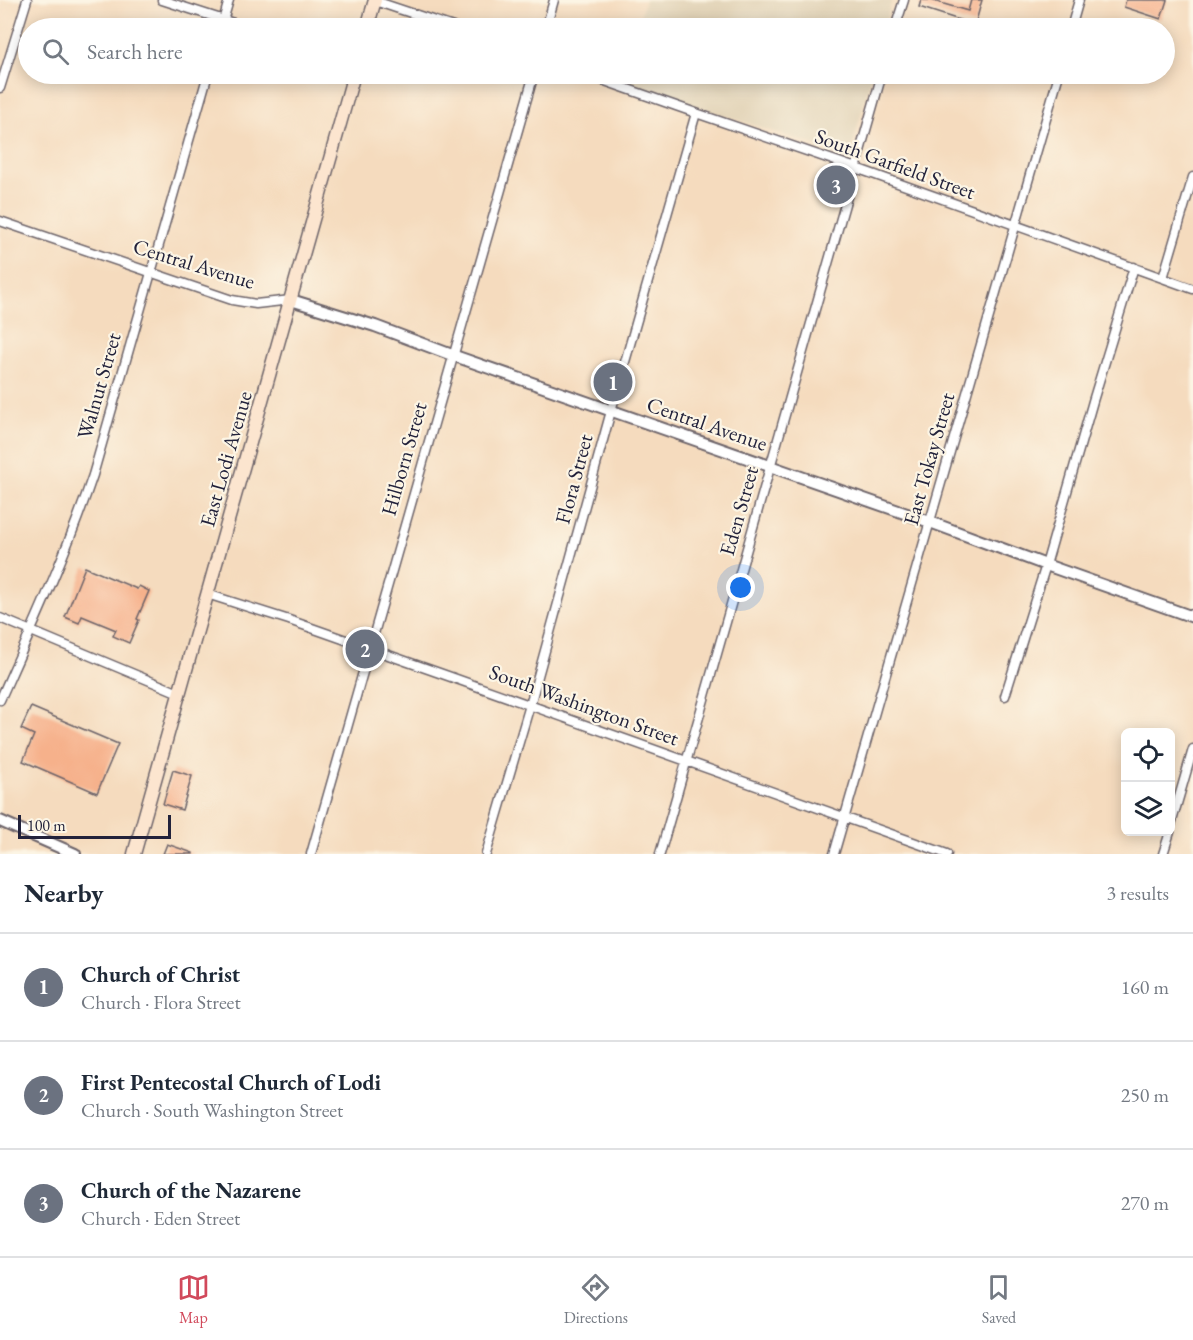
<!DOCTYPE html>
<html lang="en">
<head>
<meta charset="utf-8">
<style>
  body { margin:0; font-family:"EB Garamond",serif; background:#f6f6f7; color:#1f2937 }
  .controls { position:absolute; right:18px; bottom:18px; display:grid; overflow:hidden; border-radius:9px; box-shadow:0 3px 15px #0003 }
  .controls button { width:54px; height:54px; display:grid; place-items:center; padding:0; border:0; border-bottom:2px solid #e0e1e3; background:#fff; color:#1f2937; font:30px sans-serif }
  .scale { position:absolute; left:18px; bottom:15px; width:153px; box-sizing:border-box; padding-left:6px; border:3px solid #22223b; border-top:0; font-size:16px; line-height:21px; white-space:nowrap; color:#22223b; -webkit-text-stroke:4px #fcf5e5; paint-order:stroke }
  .you { position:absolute; left:741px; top:588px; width:21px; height:21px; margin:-15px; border:4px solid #fff; border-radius:50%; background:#1a73e8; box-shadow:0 0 0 9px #1a73e833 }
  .badge { display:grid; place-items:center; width:39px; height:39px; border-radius:50%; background:#d1495b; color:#fff; font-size:20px; font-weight:700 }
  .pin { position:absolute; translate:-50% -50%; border:3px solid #fff; box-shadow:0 2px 6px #0006 }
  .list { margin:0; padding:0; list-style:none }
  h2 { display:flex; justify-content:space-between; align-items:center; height:78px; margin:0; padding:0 24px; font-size:26px }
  h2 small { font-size:20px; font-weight:400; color:#747a83 }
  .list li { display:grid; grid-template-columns:39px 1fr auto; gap:18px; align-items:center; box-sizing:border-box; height:108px; padding:0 24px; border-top:2px solid #e0e1e3 }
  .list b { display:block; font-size:22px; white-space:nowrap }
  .list p { margin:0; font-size:20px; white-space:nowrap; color:#747a83 }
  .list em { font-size:20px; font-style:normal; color:#747a83 }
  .icon { flex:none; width:33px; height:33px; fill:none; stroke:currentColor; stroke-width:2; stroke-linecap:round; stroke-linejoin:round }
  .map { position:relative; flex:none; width:1193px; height:854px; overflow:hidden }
  .search { position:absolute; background:#fff; box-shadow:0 3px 15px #0003; left:18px; right:18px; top:18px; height:66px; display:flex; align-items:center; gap:15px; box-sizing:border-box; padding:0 21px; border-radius:33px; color:#747a83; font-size:22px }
  .sheet { height:402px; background:#fff }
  nav { display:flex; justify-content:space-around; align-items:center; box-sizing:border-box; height:84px; border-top:2px solid #e0e1e3; background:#fff; font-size:16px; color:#747a83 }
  nav a { display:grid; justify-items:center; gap:3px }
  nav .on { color:#d1495b }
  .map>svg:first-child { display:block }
  .built { fill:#e1d2b5 }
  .building { fill:#f6b18b }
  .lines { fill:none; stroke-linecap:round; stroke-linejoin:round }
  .minor-casing { stroke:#6c6369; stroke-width:11 }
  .tertiary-casing { stroke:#6c6369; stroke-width:14 }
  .secondary-casing { stroke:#6c6369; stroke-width:15 }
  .minor { stroke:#fff; stroke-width:8 }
  .tertiary { stroke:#fff; stroke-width:10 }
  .secondary { stroke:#fce5cf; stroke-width:12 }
  .labels { text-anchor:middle; stroke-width:4.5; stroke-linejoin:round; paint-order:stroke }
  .street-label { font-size:21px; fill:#22223b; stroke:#fcf5e5 }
</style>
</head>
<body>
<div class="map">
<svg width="1193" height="854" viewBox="0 0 1193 854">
  <rect width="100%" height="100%" fill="#fcf5e5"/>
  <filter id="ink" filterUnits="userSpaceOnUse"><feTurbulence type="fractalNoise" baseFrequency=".0167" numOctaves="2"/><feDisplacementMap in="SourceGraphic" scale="12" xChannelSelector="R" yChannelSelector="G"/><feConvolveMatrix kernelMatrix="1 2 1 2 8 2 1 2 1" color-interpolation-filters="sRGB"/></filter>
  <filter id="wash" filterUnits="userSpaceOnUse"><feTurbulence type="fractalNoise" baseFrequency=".008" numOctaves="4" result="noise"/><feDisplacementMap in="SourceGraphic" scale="24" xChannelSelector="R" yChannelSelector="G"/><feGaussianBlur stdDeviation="1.35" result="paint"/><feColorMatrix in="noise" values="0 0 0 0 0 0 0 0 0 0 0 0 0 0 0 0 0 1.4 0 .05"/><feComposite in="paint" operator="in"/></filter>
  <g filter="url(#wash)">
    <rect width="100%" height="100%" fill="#f5dbbe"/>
    <!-- built -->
    <path class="built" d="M645,0H892L884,28H637Z
      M624,74H872L850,156L622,83Z"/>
    <g id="blocks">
      <!-- building -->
      <path class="building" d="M921,0H930L968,11L971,0H982L975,25L919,7Z
        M1126,0H1167L1161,19L1124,7Z
        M85,567L137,589L139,586L149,591L137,619L139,620L129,643L113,636L116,630L82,616L79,623L65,617Z
        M31,707L118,744L97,793L23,761L34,735L21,729Z
        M173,770L192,776L182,810L163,804Z
        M167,844L193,853V854H163Z"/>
    </g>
  </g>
  <g filter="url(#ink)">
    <use href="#blocks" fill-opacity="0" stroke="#6c6369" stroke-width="1.5"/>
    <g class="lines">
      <!-- minor casing -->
      <g class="minor-casing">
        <path id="minor" d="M162,0L249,28
          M375,1L456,28
          M221,28L229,0
          M546,28L554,0
          M895,28L904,0
          M1071,28L1079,0
          M585,74L696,113L856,168L1193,289
          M0,88L27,0
          M0,221L232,300L256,304L291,300
          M1163,278L1193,177
          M207,594L289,620L448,676L947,854
          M0,618L179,693
          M1005,696L1046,565L1093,401L1134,267
          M0,700C33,626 67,552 93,475L208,74
          M1170,828L1193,749
          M311,854L534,74
          M486,854L530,705L611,411L696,113
          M660,854L882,74
          M834,854L1059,74
          M1163,854L1170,832"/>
      </g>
      <!-- tertiary casing -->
      <g class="tertiary-casing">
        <path id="tertiary" d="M291,300L375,326L452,355L930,522L1046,565L1193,617
          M0,821L75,854"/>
      </g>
      <!-- secondary casing -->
      <g class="secondary-casing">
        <path id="secondary" d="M367,28L375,0
          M134,854L354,74"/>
      </g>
      <!-- minor -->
      <use href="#minor" class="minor"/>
      <!-- tertiary -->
      <use href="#tertiary" class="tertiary"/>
      <!-- secondary -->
      <use href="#secondary" class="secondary"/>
    </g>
  </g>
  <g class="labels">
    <!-- street labels -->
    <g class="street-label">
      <text transform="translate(895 164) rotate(20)" y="7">South Garfield Street</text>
      <text transform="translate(194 264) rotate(17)" y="7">Central Avenue</text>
      <text transform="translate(99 386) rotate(-74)" y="7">Walnut Street</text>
      <text transform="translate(707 424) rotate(19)" y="7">Central Avenue</text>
      <text transform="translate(226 459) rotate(-74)" y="7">East Lodi Avenue</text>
      <text transform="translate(404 459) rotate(-74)" y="7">Hilborn Street</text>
      <text transform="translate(929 459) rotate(-74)" y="7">East Tokay Street</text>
      <text transform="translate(574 479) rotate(-75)" y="7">Flora Street</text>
      <text transform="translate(739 511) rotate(-74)" y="7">Eden Street</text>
      <text transform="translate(584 705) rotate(20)" y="7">South Washington Street</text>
    </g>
  </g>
</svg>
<div class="controls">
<button><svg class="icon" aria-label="locate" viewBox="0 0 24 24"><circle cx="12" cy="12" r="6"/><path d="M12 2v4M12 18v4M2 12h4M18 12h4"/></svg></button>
<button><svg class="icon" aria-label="layers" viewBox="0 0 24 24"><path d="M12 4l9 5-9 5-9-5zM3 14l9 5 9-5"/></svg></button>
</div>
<div class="scale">100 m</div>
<div class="you"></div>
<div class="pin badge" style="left:613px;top:382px;background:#6b7280">1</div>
<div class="pin badge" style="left:365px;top:649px;background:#6b7280">2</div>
<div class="pin badge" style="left:836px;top:185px;background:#6b7280">3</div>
<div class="search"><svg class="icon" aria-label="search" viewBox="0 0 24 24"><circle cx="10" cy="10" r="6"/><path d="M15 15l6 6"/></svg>Search here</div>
</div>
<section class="sheet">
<h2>Nearby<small>3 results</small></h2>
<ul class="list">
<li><span class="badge" style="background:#6b7280">1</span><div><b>Church of Christ</b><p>Church · Flora Street</p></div><em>160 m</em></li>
<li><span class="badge" style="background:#6b7280">2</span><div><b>First Pentecostal Church of Lodi</b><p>Church · South Washington Street</p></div><em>250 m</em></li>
<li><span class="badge" style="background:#6b7280">3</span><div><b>Church of the Nazarene</b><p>Church · Eden Street</p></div><em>270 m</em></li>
</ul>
</section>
<nav>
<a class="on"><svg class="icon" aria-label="map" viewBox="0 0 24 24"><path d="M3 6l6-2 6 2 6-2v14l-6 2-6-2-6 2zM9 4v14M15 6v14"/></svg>Map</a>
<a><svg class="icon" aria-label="directions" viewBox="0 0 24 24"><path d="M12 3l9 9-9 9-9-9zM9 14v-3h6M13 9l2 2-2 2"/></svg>Directions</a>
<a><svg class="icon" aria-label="saved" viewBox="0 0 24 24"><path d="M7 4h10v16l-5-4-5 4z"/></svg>Saved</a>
</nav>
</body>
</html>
